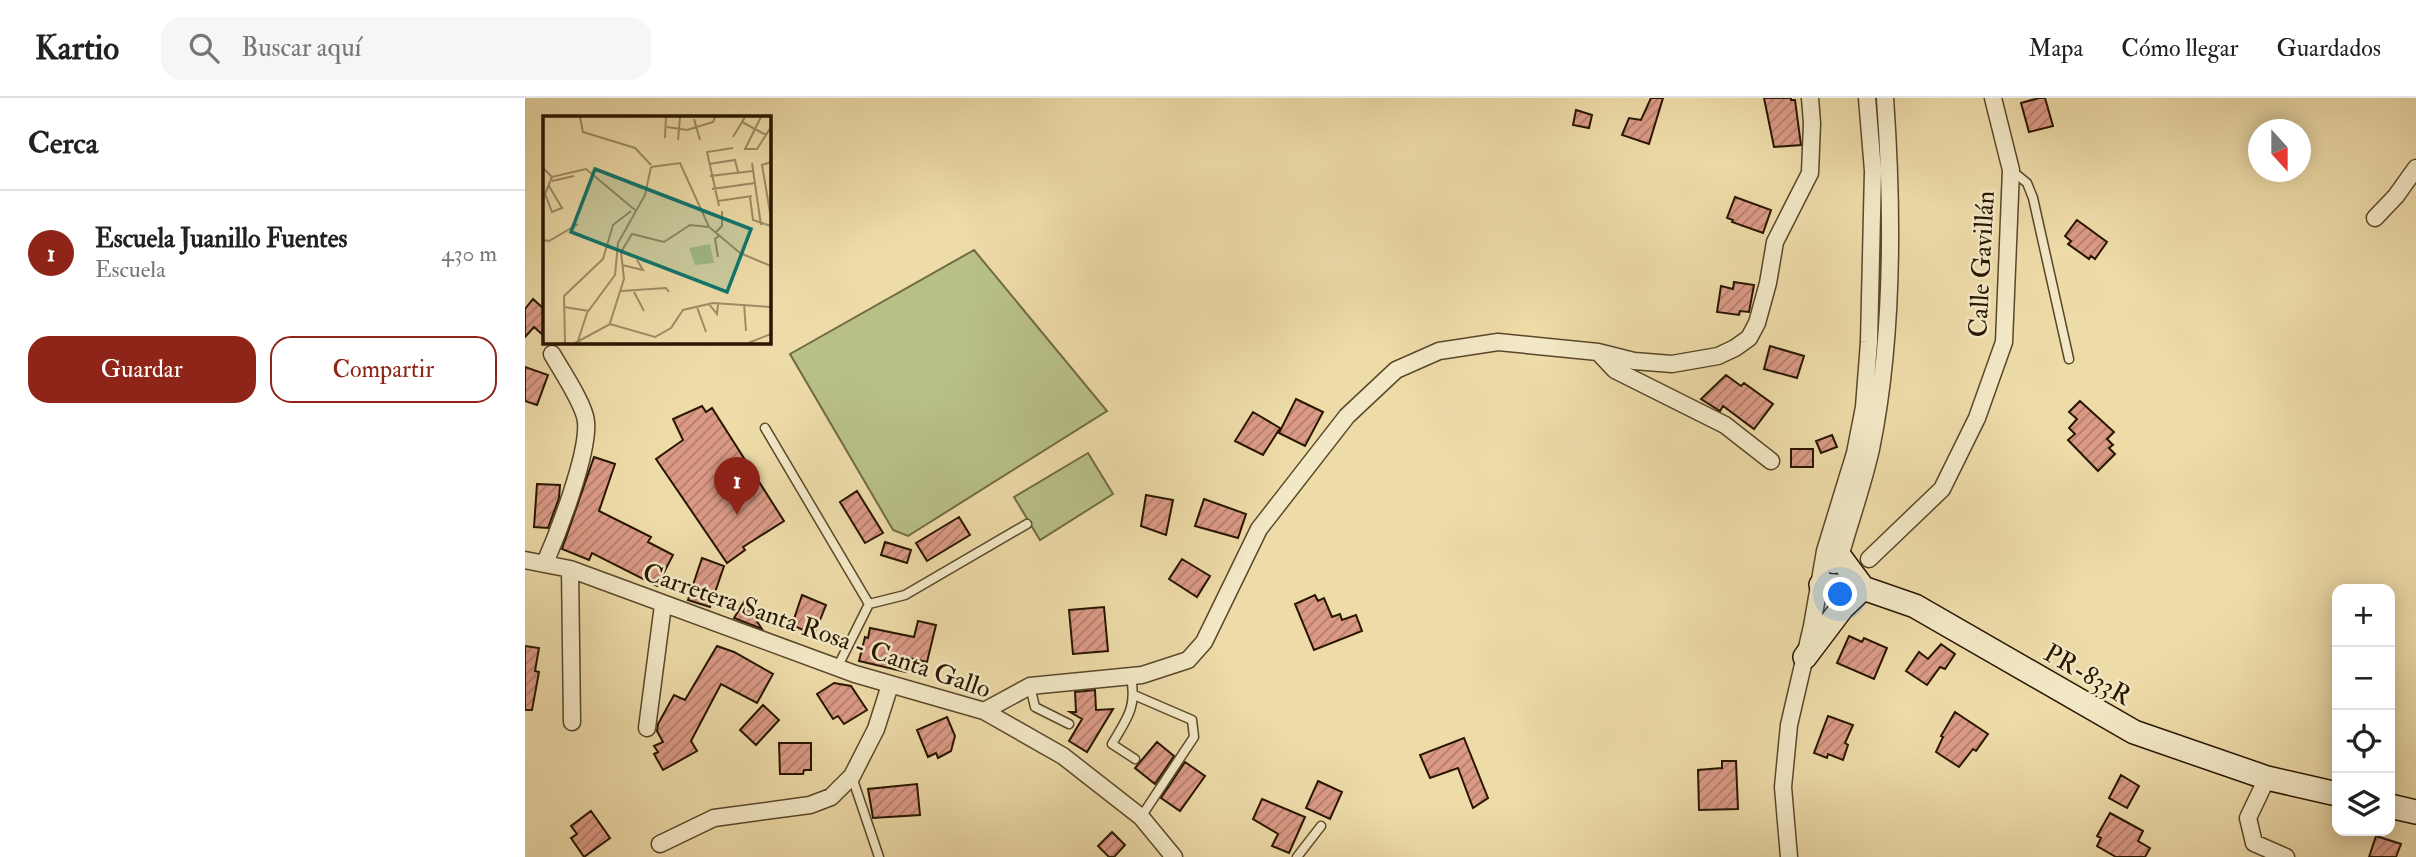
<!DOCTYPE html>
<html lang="es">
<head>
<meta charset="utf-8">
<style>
  body { margin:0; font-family:"IM FELL Double Pica",serif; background:#f6f6f6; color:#222 }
  .controls { position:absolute; right:21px; bottom:21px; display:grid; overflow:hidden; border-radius:14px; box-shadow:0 4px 18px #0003 }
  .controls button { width:63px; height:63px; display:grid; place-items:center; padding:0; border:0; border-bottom:2px solid #e0e0e0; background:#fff; color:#222; font:35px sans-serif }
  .compass { position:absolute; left:1723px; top:21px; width:63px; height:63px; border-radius:50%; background:#fff; box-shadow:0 4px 18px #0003; rotate:159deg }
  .you { position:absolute; left:1316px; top:497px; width:24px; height:24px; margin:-18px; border:5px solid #fff; border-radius:50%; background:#1a73e8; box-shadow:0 0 0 10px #1a73e833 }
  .badge { display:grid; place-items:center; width:46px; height:46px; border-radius:50%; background:#8f2418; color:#fff; font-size:23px; font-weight:700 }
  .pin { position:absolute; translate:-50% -58px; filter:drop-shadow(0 2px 4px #0008) }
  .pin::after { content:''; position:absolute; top:37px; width:24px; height:21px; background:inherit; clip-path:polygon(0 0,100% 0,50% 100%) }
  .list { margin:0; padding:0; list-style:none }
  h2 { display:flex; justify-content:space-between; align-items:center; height:91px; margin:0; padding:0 28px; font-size:30px }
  h2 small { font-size:23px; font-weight:400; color:#767676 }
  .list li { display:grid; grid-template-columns:46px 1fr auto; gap:21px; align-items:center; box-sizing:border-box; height:126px; padding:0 28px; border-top:2px solid #e0e0e0 }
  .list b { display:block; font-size:26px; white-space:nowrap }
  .list p { margin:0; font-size:23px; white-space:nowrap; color:#767676 }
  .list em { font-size:23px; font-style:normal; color:#767676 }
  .actions { display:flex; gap:14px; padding:21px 28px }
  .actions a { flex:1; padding:16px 0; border:2px solid #8f2418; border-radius:21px; text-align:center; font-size:24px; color:#8f2418 }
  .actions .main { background:#8f2418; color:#fff }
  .icon { flex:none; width:38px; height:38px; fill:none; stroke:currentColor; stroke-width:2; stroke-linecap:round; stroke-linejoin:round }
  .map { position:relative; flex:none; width:1891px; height:759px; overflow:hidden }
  header { display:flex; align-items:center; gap:42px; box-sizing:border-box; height:98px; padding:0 35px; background:#fff; border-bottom:2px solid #e0e0e0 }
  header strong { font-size:33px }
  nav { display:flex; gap:38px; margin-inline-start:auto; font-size:24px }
  .search { width:490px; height:63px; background:#f6f6f6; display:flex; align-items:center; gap:18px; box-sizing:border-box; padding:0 24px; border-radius:21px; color:#767676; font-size:26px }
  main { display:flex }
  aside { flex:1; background:#fff }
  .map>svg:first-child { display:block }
  .pitch { fill:#b8c088; stroke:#706b44; stroke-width:2 }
  .building { fill:url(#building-hatch); stroke:#281600; stroke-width:2 }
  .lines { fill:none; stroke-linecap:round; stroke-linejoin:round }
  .lane-casing { stroke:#59472a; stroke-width:11 }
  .street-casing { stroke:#59472a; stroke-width:19 }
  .secondary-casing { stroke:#281600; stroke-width:26 }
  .lane { stroke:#f3e8c6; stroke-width:8 }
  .street { stroke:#f3e8c6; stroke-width:16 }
  .secondary { stroke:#f3e8c6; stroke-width:23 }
  .labels { text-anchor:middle; stroke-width:5; stroke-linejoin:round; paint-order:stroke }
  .street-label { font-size:26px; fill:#281600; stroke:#f3e8c6 }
  .inset-road { fill:none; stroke:#9e8c65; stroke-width:2 }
  .view { fill:#0f766e; fill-opacity:0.15; stroke:#0f766e; stroke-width:3.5 }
  .inset-edge { fill:none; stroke:#281600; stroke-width:3.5 }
</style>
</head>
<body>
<header>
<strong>Kartio</strong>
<div class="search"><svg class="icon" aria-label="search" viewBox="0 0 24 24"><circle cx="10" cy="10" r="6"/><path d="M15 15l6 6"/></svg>Buscar aquí</div>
<nav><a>Mapa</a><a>Cómo llegar</a><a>Guardados</a></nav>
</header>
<main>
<aside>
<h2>Cerca<small></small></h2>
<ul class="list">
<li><span class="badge">1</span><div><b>Escuela Juanillo Fuentes</b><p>Escuela</p></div><em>430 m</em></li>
</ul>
<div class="actions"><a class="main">Guardar</a><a>Compartir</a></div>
</aside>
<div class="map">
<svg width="1891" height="759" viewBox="0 0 1891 759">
  <defs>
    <pattern id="building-hatch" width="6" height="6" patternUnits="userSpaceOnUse" patternTransform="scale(1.75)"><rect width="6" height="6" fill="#db9a86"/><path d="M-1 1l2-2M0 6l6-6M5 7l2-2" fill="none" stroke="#b27d6b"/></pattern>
  </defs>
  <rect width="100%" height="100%" fill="#eddba8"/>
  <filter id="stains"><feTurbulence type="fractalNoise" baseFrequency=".00286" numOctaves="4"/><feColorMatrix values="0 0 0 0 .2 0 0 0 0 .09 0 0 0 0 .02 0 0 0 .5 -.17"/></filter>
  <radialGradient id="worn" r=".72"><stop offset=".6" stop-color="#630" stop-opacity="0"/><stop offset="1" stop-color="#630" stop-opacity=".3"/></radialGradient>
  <!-- pitch -->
  <path class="pitch" d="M449,152L582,313L383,438L368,432L265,256Z
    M563,355L588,396L515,442L489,399Z"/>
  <!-- building -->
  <path class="building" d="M1126,0H1138L1124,46L1097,37L1104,20L1116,22Z
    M1239,0H1266V2H1270L1276,47L1249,49Z
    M1514,0H1520L1528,28L1504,34L1496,5Z
    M1051,12L1067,17L1064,30L1048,27Z
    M1210,99L1246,112L1238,135L1207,124L1208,122L1202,120Z
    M1552,122L1582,144L1570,161L1566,158L1564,161L1543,146L1546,143L1540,138Z
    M1209,184L1229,187L1224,214L1215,213L1214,217L1192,214L1196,188L1208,191Z
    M8,201L19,211V238L9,229L0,239V211Z
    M1245,248L1279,258L1272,280L1239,271Z
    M0,269L23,277L12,307L0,303Z
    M1201,277L1216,288L1219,285L1248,306L1229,331L1198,308L1195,313L1176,301Z
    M771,301L798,314L780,348L754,335Z
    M1555,303L1589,334L1582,341L1588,347L1584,350L1590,356L1573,373L1543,342L1550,336L1544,330L1552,321L1544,314Z
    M177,308L181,314L187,310L259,423L218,449L220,452L202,465L131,361L158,342L148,321Z
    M728,314L755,330L738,357L710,343Z
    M1307,337L1312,349L1296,355L1291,343Z
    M1266,351H1288V369H1266Z
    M69,359L90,366L74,413L126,439L123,444L148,457L132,488L67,455L64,462L37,451Z
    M12,386L35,387L34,400L23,430L9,429Z
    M332,393L358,435L340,445L315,404Z
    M621,397L648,402L641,437L616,428Z
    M679,401L721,416L713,440L670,428Z
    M434,419L445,437L402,463L391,445Z
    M360,444L386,452L382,465L356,457Z
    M177,460L199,468L185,509L163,502Z
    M657,461L685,478L672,499L644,481Z
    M277,497L301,507L289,537L267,527Z
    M790,497L793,503L799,500L807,519L815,516L817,522L831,517L837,533L789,552L770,506Z
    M219,504L237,531L209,520Z
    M579,509L583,553L548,556L544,512Z
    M393,523L411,527L402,564L384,560L381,574L334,563L340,539L343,540L345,530L389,539Z
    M1324,538L1337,544L1339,540L1362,550L1349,581L1312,565Z
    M1416,546L1430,556L1420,571L1415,569L1402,587L1381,573L1394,554L1403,561Z
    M0,548L14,550L10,573L14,574L7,612H0Z
    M192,548L209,554L248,576L232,605L196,586L166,643L172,653L138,672L129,656L133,654L129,648L138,644L132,633L133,626L149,597L160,602Z
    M309,585L326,588L342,612L319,626L313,618L308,621L292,596Z
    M570,592L571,612L588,611L562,654L544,643L557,621L545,614H551L550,594Z
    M238,607L254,622L231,647L215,632Z
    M1430,614L1463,636L1451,653L1448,651L1434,669L1411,654L1418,639L1416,638Z
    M1303,618L1328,627L1320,645L1323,647L1318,662L1303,656L1302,660L1289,655Z
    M422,619L430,638L426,653L413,660L411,655L403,659L392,632Z
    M939,640L963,700L948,710L933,670L905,680L895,657Z
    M632,644L649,658L630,686L610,670Z
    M254,645H286V672H279L278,676H255Z
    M1197,663H1211L1213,711L1174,712L1173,672L1197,670Z
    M660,664L680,678L655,713L636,700Z
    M1596,677L1614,688L1602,710L1584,700Z
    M793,683L817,694L805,721L781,710Z
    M392,686L395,717L348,720L343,691Z
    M737,701L780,719L764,755L747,748L753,736L728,721Z
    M66,713L85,740L59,759L46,740L52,736L46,728Z
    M1585,715L1618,733L1613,743L1625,750L1620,759H1591L1572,748L1576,740L1572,738Z
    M587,734L600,747L589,759H584L573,748Z
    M1851,738L1876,746L1871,759H1844Z"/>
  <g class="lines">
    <!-- lane casing -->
    <g class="lane-casing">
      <path id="lane" d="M1486,72L1502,85L1508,100L1544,261
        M240,330L344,506L312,570
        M344,506L380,497L502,426
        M606,579C612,610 602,620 587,646L610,661
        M505,588L510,609L544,626
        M609,597L667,622L669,639L616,719
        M327,679L354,759
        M772,759L796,728"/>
    </g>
    <!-- street casing -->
    <g class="street-casing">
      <path id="street" d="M1850,120L1871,98L1891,70
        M1073,254L1090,272L1200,327L1246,363
        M1344,461L1417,391L1452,320L1479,244L1486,72L1468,0
        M0,462L45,471L330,576L459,613L538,658L616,719L649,759
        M20,465C33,435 64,355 61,324C60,307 36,272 27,256
        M1309,467L1315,459C1325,423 1338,387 1346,351C1369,239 1368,113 1360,0
        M45,471L47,624
        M459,613L505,588L617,577L663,562L679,544L734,431L822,318L871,272L914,253L973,244L1073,254L1109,263L1147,266L1193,258L1210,250L1224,240L1232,225L1243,185L1250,144L1285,75L1287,25L1285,0
        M122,630L138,507
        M1742,680L1723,720L1729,745L1761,759
        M135,746L189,720L285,707L306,699L327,678L351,631L365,587
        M1264,759L1258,689L1264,627L1287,528L1300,453L1330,355L1339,309L1344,244L1348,73L1342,0"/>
    </g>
    <!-- secondary casing -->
    <g class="secondary-casing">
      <path id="secondary" d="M1296,487L1338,490L1390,508L1609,634L1742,680L1812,696
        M1280,559L1317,510L1338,490L1315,459
        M1865,708L1891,714"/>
    </g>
    <!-- lane -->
    <use href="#lane" class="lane"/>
    <!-- street -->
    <use href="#street" class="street"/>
    <!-- secondary -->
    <use href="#secondary" class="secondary"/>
  </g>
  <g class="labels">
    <!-- street labels -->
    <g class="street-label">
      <text transform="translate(1456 166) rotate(-87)" y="9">Calle Gavillán</text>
      <text transform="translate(292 532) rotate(19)" y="9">Carretera Santa Rosa - Canta Gallo</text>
      <text transform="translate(1563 576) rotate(30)" y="9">PR-833R</text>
    </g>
  </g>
  <!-- overview -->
  <g transform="translate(18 18)">
    <rect width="228" height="228" fill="#eddba8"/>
    <path d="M167,128L171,147L152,149L146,132Z" fill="#b8c088"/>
    <path class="inset-road" d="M37,1L40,16L92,32L108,49M218,1L202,33H214L228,11M151,3L157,24M199,6L223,19M124,11L144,14L170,6L172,1M190,21L202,1M122,22L123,1M135,24L137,1M228,46L219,49L228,102M209,47L218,109M166,48L192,44L195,56M108,51L137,47L166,111L197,137L228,150M0,52L9,61L43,53L92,94M167,60L210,55M9,65L31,60M6,70L19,92L9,96L2,78L9,61M169,73L212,67M207,81L210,104L228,110M175,85L209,80M176,90L164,36L190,32M173,116L179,110V95M0,124L6,125L35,108M175,141L172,123L177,119M79,149L100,154L94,144M78,175L123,172L126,176M91,176L101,195M166,188L174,198L175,188M201,188L203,215M21,191L46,195M154,191L163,216M67,207L81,163L78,136L89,118L121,126L147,109L166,111M35,225L44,197L72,159L75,127L102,79L108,51M22,227L21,180L60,143L70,109L88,95M32,227L67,208L112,221L128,212L140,194L170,187L228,191M205,227L228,218"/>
    <path class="view" d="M52,53L208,113L184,176L28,116Z"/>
    <rect width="228" height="228" class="inset-edge"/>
  </g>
  <rect width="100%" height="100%" filter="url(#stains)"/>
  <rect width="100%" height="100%" fill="url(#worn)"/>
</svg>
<div class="controls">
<button>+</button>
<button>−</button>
<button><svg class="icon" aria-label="locate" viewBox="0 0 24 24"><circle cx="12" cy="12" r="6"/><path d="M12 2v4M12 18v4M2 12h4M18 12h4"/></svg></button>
<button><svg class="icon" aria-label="layers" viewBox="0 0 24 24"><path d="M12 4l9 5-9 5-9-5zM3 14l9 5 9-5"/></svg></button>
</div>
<svg class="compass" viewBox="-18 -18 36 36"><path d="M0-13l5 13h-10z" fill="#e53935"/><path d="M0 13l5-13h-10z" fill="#767676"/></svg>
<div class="you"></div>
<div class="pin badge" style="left:212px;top:417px">1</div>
</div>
</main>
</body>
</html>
